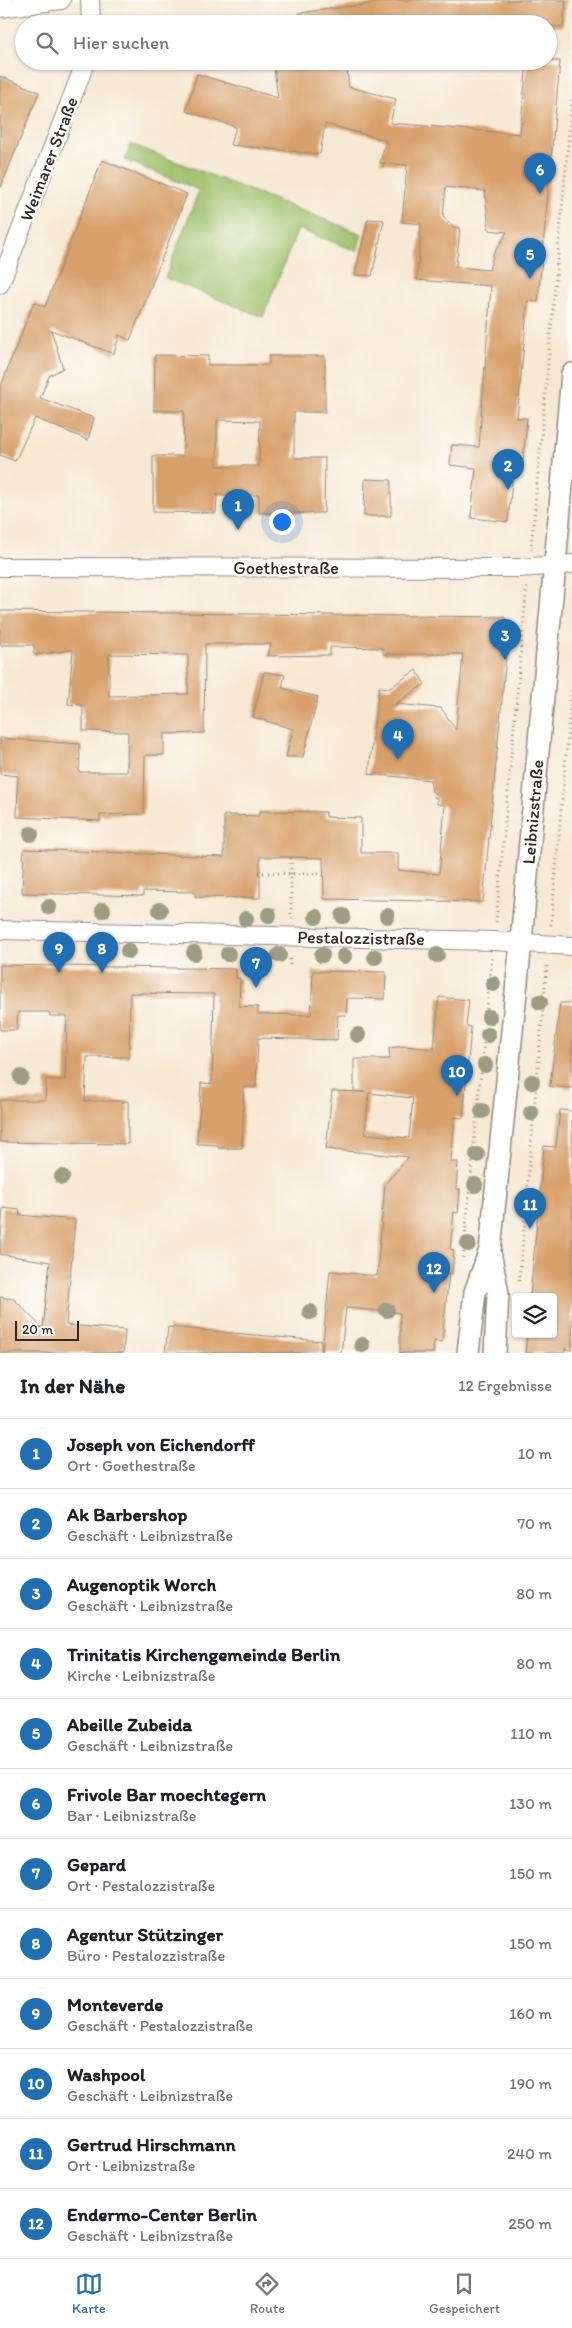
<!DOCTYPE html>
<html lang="de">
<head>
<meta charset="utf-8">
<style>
  body { margin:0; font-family:Itim,sans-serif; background:#f6f6f6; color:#202124 }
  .controls { position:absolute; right:15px; bottom:15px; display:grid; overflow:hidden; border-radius:5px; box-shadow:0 1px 4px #0004 }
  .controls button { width:45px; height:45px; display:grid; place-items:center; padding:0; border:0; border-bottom:1px solid #e0e0e0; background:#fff; color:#202124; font:25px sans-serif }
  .scale { position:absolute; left:15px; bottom:12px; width:64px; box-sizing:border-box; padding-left:5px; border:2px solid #2b2b2b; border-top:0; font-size:14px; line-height:18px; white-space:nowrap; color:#2b2b2b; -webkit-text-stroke:4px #fdfcf7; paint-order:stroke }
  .you { position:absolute; left:281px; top:521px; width:18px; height:18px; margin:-12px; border:4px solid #fff; border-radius:50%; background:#1a73e8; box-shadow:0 0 0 8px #1a73e833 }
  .badge { display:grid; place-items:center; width:32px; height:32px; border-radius:50%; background:#1f6fb2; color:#fff; font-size:16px; font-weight:700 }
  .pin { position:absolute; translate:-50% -41px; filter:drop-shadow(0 1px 2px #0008) }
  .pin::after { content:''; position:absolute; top:26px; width:18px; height:15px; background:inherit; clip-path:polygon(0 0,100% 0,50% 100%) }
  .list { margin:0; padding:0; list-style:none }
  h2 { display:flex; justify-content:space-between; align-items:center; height:65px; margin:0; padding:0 20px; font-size:21px }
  h2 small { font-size:16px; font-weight:400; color:#757577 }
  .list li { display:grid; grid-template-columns:32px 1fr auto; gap:15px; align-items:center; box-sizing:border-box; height:70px; padding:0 20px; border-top:1px solid #e0e0e0 }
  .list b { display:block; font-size:19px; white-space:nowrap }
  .list p { margin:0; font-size:16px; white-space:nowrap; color:#757577 }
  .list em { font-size:16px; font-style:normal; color:#757577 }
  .icon { flex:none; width:28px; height:28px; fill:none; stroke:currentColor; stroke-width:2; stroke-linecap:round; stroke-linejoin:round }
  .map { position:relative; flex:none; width:572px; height:1353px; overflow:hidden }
  .search { position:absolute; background:#fff; box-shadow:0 1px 4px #0004; left:15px; right:15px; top:15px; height:55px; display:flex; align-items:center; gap:12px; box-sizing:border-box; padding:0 18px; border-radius:28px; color:#757577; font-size:19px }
  .sheet { height:905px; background:#fff }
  nav { display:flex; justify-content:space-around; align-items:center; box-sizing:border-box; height:70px; border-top:1px solid #e0e0e0; background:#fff; font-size:14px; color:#757577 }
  nav a { display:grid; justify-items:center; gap:2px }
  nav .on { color:#1f6fb2 }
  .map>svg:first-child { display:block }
  .green { fill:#9dc069; stroke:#64764a }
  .building { fill:#d8a06a; fill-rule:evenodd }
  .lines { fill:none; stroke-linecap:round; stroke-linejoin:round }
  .minor-casing { stroke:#908a7f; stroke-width:20 }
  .tertiary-casing { stroke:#908a7f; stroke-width:24 }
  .path { stroke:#908a7f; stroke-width:3; stroke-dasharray:1 4; stroke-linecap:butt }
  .minor { stroke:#fff; stroke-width:18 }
  .tertiary { stroke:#fff; stroke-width:21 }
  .tree { fill:#9c9d83 }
  .labels { text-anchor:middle; stroke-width:5; stroke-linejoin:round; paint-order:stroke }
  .street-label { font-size:18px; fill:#2b2b2b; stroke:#fdfcf7 }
</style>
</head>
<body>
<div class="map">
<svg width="572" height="1353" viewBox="0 0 572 1353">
  <rect width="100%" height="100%" fill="#fdfcf7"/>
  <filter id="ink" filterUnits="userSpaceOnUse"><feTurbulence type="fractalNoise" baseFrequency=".02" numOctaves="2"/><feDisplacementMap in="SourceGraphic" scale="10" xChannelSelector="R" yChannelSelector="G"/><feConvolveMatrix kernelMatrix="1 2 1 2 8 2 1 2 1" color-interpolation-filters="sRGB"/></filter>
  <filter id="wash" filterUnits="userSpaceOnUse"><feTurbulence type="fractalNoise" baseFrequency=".0096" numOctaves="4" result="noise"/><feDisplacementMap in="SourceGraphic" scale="20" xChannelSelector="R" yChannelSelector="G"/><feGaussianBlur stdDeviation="1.12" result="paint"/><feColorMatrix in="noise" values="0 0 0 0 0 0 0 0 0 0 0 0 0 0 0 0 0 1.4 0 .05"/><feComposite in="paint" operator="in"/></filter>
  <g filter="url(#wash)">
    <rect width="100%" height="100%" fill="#f6e8d3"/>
    <!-- green -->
    <path class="green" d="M131,144L362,234L357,251L298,229L263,317L165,278L199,190L125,160Z"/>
    <g id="blocks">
      <!-- building -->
      <path class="building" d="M399,0H566L563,27L548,26V24L512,21L495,24H300L299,13Z
        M273,61H346L349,87L396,99L390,123L520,134L527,61H560L538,302L528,301L517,418H527L522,472L513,471L508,522L471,518L476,468L450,465L452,445L479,447L491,286L417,280L421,224L402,222L407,165L380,163L386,140L325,124L320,154L230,145L236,127L186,111L197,74L278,98ZM446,187L485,191L489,230L507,232L493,255L489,270L456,267L460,228L453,227L443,216Z
        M0,76L39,92L1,187H0Z
        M102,160L187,194L130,340L119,335L114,354L51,330L63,368L49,376L40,398L94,418L88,440L35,418L15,461L0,455V388L34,302L45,307Z
        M368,219L384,220L372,276L355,275Z
        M155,355L208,356V365H269V356H325V412H294V458H325L324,513H259V495H217L216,513L153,512V456H183L184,411H154ZM217,420L260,421L259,466H217Z
        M365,479L391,480V516H364Z
        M0,611L504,617L509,623L483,902L324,899L323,858L291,857H260V898L195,897V892L143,891V896L22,893L24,849L224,857V815L259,816V811L326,812V817L361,818V853H398V870L439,874L445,805L437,804V798L434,797L435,792H432L430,780L369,774L374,724L379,687L390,688L416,670L425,684L395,704L441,708L456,730L463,654H383V648L330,647V655L268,656L271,644H205L204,733L164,734V755H145L144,814L100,815V821L17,817L18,776L0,774V738L80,744L79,772H127L128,732L83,731V705L68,704L73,650L34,655V645H0ZM109,654L188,655V694L109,696Z
        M264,672L285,675L282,688L318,697L303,757H286L293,729L253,717Z
        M0,965L236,969V978H240L239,1006L258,1007V1014L311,1015L313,971L386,972L385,999L347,998L346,1015H338L337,1040L258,1038L256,1087H244L242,1148H218V1145L197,1144L201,1083L212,1084L214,994L130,993L129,1057H87L85,1101H128V1144L0,1142V1100H45L46,1079L65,1080L67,1016H50L49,1012H18L17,1030H0Z
        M439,997L469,1000L466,1026L471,1027L463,1118L455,1117L451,1162H458L456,1189H460L458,1213L454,1212L450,1249L454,1250L452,1274L449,1273L442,1342L434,1341L433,1353H400V1313L346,1308L341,1353H322L330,1271L377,1276L385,1184L409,1157L326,1149L332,1091L365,1092L354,1091V1059H390L389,1048L405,1046L434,1049ZM369,1093L413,1098L409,1138L365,1134Z
        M560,1003H572V1088L550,1086Z
        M560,1110L572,1111V1350L565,1349L564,1353H525L527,1334H553V1297H530L544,1146L556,1147Z
        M3,1208L20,1210L19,1215L75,1220L66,1325L125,1330L123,1353H0V1297L14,1299L43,1329L50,1262L0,1254Z
        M168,1327L321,1341V1353H165Z"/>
    </g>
  </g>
  <g filter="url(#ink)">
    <use href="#blocks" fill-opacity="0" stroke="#908a7f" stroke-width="1"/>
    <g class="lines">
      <!-- minor casing -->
      <g class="minor-casing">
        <path id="minor" d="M90,0L91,24
          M0,8L61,0
          M0,284L86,61
          M0,567L520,568L572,564
          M0,930L494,941L572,946"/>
      </g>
      <!-- tertiary casing -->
      <g class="tertiary-casing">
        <path id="tertiary" d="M490,1252L498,1293L495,1353
          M468,1353L475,1292L490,1250L521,942L572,374"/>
      </g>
      <!-- path -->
      <path class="path" d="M531,549L572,100
        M258,873L325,874
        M291,919V857
        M496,922L527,585
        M551,925L572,687
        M290,965V955
        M463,1258L492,958
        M519,1281L547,964"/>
      <!-- minor -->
      <use href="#minor" class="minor"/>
      <!-- tertiary -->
      <use href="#tertiary" class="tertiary"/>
    </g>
    <!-- trees -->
    <g class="tree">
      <circle cx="31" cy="834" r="8"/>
      <circle cx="49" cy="907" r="8"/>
      <circle cx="103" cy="910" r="8"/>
      <circle cx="160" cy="910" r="8"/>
      <circle cx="269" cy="915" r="8"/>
      <circle cx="343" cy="916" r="8"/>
      <circle cx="387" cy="916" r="8"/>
      <circle cx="316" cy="917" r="8"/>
      <circle cx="246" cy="919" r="8"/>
      <circle cx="66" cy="951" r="8"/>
      <circle cx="128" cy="951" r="8"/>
      <circle cx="194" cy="953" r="8"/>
      <circle cx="228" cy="954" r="8"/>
      <circle cx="279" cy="955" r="8"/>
      <circle cx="322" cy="955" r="8"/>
      <circle cx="437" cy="955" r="8"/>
      <circle cx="344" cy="956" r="8"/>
      <circle cx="375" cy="957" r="8"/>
      <circle cx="493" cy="984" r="8"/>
      <circle cx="540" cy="1002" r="8"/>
      <circle cx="489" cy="1017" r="8"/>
      <circle cx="358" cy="1035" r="8"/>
      <circle cx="488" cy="1035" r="8"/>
      <circle cx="485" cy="1065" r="8"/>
      <circle cx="21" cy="1077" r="8"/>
      <circle cx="532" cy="1082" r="8"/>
      <circle cx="482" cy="1111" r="8"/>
      <circle cx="531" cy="1113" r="8"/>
      <circle cx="477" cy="1155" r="8"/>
      <circle cx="62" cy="1177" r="8"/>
      <circle cx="475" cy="1185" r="8"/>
      <circle cx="468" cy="1244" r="8"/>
      <circle cx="387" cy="1310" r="8"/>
      <circle cx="310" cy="1312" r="8"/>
      <circle cx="362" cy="1345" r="8"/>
    </g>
  </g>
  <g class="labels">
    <!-- street labels -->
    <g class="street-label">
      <text transform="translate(49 159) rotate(-69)" y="6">Weimarer Straße</text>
      <text x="286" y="574">Goethestraße</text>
      <text transform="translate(533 812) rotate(-85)" y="6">Leibnizstraße</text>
      <text transform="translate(361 938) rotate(1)" y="6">Pestalozzistraße</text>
    </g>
  </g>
</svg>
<div class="controls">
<button><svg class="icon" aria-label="layers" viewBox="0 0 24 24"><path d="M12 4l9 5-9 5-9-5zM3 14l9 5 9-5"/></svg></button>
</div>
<div class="scale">20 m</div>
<div class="you"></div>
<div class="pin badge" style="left:238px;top:530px">1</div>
<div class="pin badge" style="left:508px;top:490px">2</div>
<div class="pin badge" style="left:505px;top:660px">3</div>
<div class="pin badge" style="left:398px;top:760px">4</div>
<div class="pin badge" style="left:530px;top:279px">5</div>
<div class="pin badge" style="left:540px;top:194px">6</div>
<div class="pin badge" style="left:256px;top:988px">7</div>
<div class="pin badge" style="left:102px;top:973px">8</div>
<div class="pin badge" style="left:59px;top:973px">9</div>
<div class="pin badge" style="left:457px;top:1096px">10</div>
<div class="pin badge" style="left:530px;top:1229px">11</div>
<div class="pin badge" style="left:434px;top:1293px">12</div>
<div class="search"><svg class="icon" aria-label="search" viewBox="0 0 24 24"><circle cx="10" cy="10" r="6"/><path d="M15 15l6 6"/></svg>Hier suchen</div>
</div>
<section class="sheet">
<h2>In der Nähe<small>12 Ergebnisse</small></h2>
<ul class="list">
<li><span class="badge">1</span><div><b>Joseph von Eichendorff</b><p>Ort · Goethestraße</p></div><em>10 m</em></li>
<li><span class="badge">2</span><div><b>Ak Barbershop</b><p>Geschäft · Leibnizstraße</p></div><em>70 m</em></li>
<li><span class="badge">3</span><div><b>Augenoptik Worch</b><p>Geschäft · Leibnizstraße</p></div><em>80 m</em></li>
<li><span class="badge">4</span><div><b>Trinitatis Kirchengemeinde Berlin</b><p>Kirche · Leibnizstraße</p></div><em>80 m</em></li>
<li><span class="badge">5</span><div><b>Abeille Zubeida</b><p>Geschäft · Leibnizstraße</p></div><em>110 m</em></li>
<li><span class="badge">6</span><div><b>Frivole Bar moechtegern</b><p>Bar · Leibnizstraße</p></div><em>130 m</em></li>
<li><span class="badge">7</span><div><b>Gepard</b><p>Ort · Pestalozzistraße</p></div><em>150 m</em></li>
<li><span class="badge">8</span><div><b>Agentur Stützinger</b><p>Büro · Pestalozzistraße</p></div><em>150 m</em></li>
<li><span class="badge">9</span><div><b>Monteverde</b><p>Geschäft · Pestalozzistraße</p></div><em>160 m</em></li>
<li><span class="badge">10</span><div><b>Washpool</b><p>Geschäft · Leibnizstraße</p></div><em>190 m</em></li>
<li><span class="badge">11</span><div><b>Gertrud Hirschmann</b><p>Ort · Leibnizstraße</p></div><em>240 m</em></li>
<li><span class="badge">12</span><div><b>Endermo-Center Berlin</b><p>Geschäft · Leibnizstraße</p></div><em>250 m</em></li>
</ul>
</section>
<nav>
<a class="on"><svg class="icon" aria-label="map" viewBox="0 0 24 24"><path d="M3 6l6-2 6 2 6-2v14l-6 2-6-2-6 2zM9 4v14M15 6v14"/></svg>Karte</a>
<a><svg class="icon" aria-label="directions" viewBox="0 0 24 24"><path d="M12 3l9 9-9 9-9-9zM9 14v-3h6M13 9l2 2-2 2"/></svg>Route</a>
<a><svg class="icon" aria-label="saved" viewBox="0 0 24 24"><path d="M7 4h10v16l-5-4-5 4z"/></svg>Gespeichert</a>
</nav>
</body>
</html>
